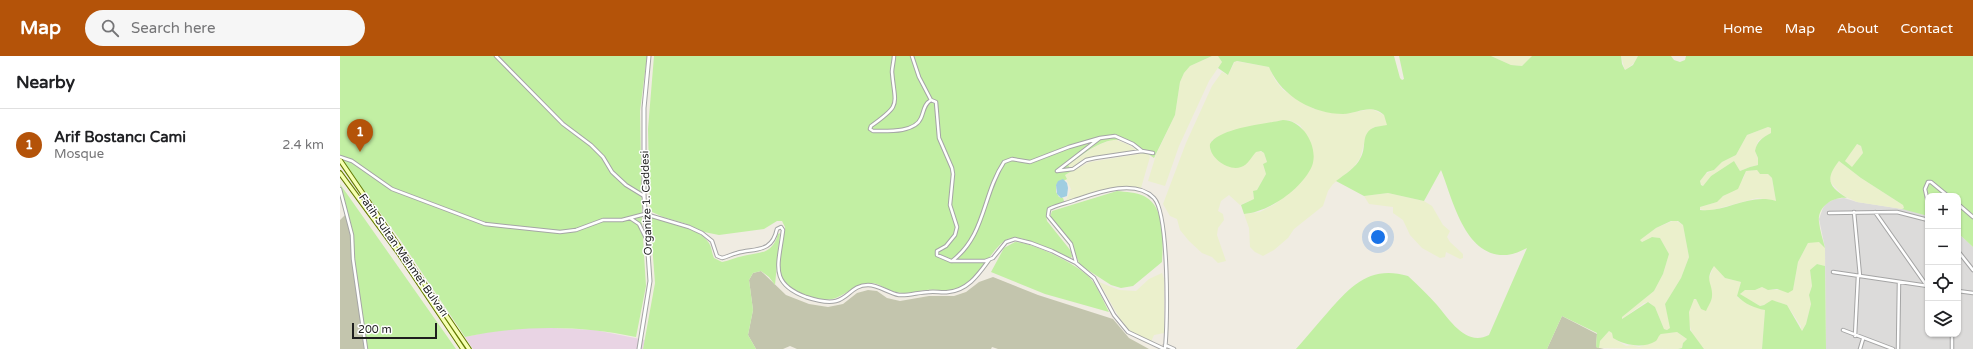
<!DOCTYPE html>
<html lang="en">
<head>
<meta charset="utf-8">
<style>
  body { margin:0; font-family:"Varela Round",sans-serif; background:#f6f6f6; color:#202124 }
  .controls { position:absolute; right:12px; bottom:12px; display:grid; overflow:hidden; border-radius:8px; box-shadow:0 1px 3px #0004 }
  .controls button { width:36px; height:36px; display:grid; place-items:center; padding:0; border:0; border-bottom:1px solid #e0e0e0; background:#fff; color:#202124; font:20px sans-serif }
  .scale { position:absolute; left:12px; bottom:10px; width:85px; box-sizing:border-box; padding-left:4px; border:2px solid #1e1e1e; border-top:0; font-size:11px; line-height:14px; white-space:nowrap; color:#1e1e1e; -webkit-text-stroke:3px #fff; paint-order:stroke }
  .you { position:absolute; left:1038px; top:181px; width:14px; height:14px; margin:-10px; border:3px solid #fff; border-radius:50%; background:#1a73e8; box-shadow:0 0 0 6px #1a73e833 }
  .badge { display:grid; place-items:center; width:26px; height:26px; border-radius:50%; background:#b45309; color:#fff; font-size:13px; font-weight:700 }
  .pin { position:absolute; translate:-50% -33px; filter:drop-shadow(0 1px 2px #0008) }
  .pin::after { content:''; position:absolute; top:21px; width:14px; height:12px; background:inherit; clip-path:polygon(0 0,100% 0,50% 100%) }
  .list { margin:0; padding:0; list-style:none }
  h2 { display:flex; justify-content:space-between; align-items:center; height:52px; margin:0; padding:0 16px; font-size:17px }
  h2 small { font-size:13px; font-weight:400; color:#757577 }
  .list li { display:grid; grid-template-columns:26px 1fr auto; gap:12px; align-items:center; box-sizing:border-box; height:72px; padding:0 16px; border-top:1px solid #e0e0e0 }
  .list b { display:block; font-size:15px; white-space:nowrap }
  .list p { margin:0; font-size:13px; white-space:nowrap; color:#757577 }
  .list em { font-size:13px; font-style:normal; color:#757577 }
  .icon { flex:none; width:22px; height:22px; fill:none; stroke:currentColor; stroke-width:2; stroke-linecap:round; stroke-linejoin:round }
  .map { position:relative; flex:none; width:1633px; height:293px; overflow:hidden }
  header { display:flex; align-items:center; gap:24px; box-sizing:border-box; height:56px; padding:0 20px; background:#b45309; color:#fff }
  header strong { font-size:19px }
  nav { display:flex; gap:22px; margin-inline-start:auto; font-size:14px }
  .search { width:280px; height:36px; background:#f6f6f6; display:flex; align-items:center; gap:10px; box-sizing:border-box; padding:0 14px; border-radius:22px; color:#757577; font-size:15px }
  main { display:flex }
  aside { flex:1; background:#fff }
  .map>svg:first-child { display:block }
  .residential { fill:#dcdbda }
  .industrial { fill:#e9d4e4 }
  .construction { fill:#c3c5ad }
  .farmland { fill:#ebf0cc }
  .grass { fill:#c2efa3; fill-rule:evenodd }
  .water { fill:#9fcde1 }
  .lines { fill:none; stroke-linecap:round; stroke-linejoin:round }
  .minor-casing { stroke:#a5a5a5; stroke-width:4.5 }
  .tertiary-casing { stroke:#a5a5a5; stroke-width:5 }
  .secondary-casing { stroke:#627900; stroke-width:5.5 }
  .minor { stroke:#fff; stroke-width:2.5 }
  .tertiary { stroke:#fff; stroke-width:3 }
  .secondary { stroke:#f5ffb1; stroke-width:3.5 }
  .labels { text-anchor:middle; stroke-width:3; stroke-linejoin:round; paint-order:stroke }
  .street-label { font-size:11px; fill:#1e1e1e; stroke:#fff }
</style>
</head>
<body>
<header>
<strong>Map</strong>
<div class="search"><svg class="icon" aria-label="search" viewBox="0 0 24 24"><circle cx="10" cy="10" r="6"/><path d="M15 15l6 6"/></svg>Search here</div>
<nav><a>Home</a><a>Map</a><a>About</a><a>Contact</a></nav>
</header>
<main>
<aside>
<h2>Nearby<small></small></h2>
<ul class="list">
<li><span class="badge">1</span><div><b>Arif Bostancı Cami</b><p>Mosque</p></div><em>2.4 km</em></li>
</ul>
</aside>
<div class="map">
<svg width="1633" height="293" viewBox="0 0 1633 293">
  <rect width="100%" height="100%" fill="#f0ece2"/>
  <!-- residential -->
  <path class="residential" d="M1504,142L1517,146L1569,154L1588,160V278H1618V177L1633,191V293H1486L1485,192L1479,163L1483,152L1487,147L1495,143Z"/>
  <!-- industrial -->
  <path class="industrial" d="M193,271L255,274L305,284L303,293H133L125,281L148,276Z"/>
  <!-- construction -->
  <path class="construction" d="M6,158L11,179L24,293H0V164Z
    M421,215L446,239L469,248L488,251L503,248L517,237L528,234L537,235L547,242L560,245L589,240H614L626,236L639,226L653,221L698,239L773,263L789,282L809,293H658L652,291L651,293H457L450,290L443,293H416L408,279L413,254L409,224L413,217Z
    M1222,260L1257,278L1256,291L1264,293H1207Z"/>
  <!-- farmland -->
  <path class="farmland" d="M872,0H878L882,6L869,25L839,90L825,130L808,125L816,99L835,59L840,26L844,17L850,10Z
    M1151,0H1192V1L1182,10L1171,9Z
    M1281,0H1298L1294,7L1285,14Z
    M895,5L929,11L935,24L943,34L974,53L1002,58L1032,53L1044,59L1048,67L1046,70L1034,71L1027,77L1020,102L1014,111L993,128L988,135L983,150L954,173L948,182L934,194L923,200L915,196L910,191L909,172L904,158L920,156L935,148L960,125L967,116L972,97L970,85L960,69L949,64H943L888,76L872,84L870,94L881,107L906,108L915,96L919,95L924,97L927,106L923,108L926,118L917,134L913,136L914,143L900,149L889,139L881,145L878,155L883,158L884,164L878,172L877,179L886,205L878,207L872,201L862,197L849,185L840,174L837,163L830,160L823,148L846,87L872,30L882,16L888,19Z
    M1428,71L1431,72V77L1418,85L1415,95L1418,102V109L1410,111L1400,115L1394,105L1371,120L1363,130L1361,128L1360,125L1365,118L1374,114L1382,106L1396,99L1407,79Z
    M774,83L789,89L797,95L747,104L731,113L728,109L758,89Z
    M1516,88L1521,90L1523,97L1512,112L1505,105Z
    M799,98H808L810,101L801,132L776,131L728,146L726,145L731,133L724,119L750,106Z
    M1499,105L1521,122L1563,149L1564,152L1562,153L1517,146L1504,140L1491,127L1489,121V117Z
    M1417,114L1420,118H1428L1432,122L1436,145L1417,142L1369,155L1360,153V151L1377,146L1380,142L1387,138L1403,123L1406,115Z
    M1048,137L1084,145L1092,150L1103,169L1110,175L1107,181L1110,186L1123,198V202L1120,203L1106,196L1105,201L1100,202L1082,192L1070,179L1063,164L1053,157V151L1029,148L1024,140Z
    M1335,164L1343,169L1349,201L1341,222L1325,248L1331,272L1327,274L1324,273L1316,253L1309,246L1304,247L1282,263V261L1314,235L1323,218L1329,198L1320,182L1312,181L1302,186L1300,184L1316,172Z
    M1477,185L1482,187L1485,192V210L1477,208L1470,214L1472,230L1469,239L1471,248L1466,268L1461,276V270L1447,249L1435,245L1420,250L1401,239V236L1405,234H1415L1422,231L1428,234H1453L1458,206L1468,187Z
    M1374,209L1385,222L1401,226L1397,241L1411,250L1425,254L1422,293H1364L1352,278L1348,263L1350,249L1352,244L1356,243L1361,253L1371,245L1372,240L1368,225Z
    M822,217L824,223V277L814,279L811,286L791,277L783,268L759,226L779,234L796,235L809,223Z
    M1269,275L1272,277L1273,282L1286,290L1292,289L1299,291L1316,285L1318,280L1323,277L1337,276L1347,283L1343,287L1342,292L1338,293L1259,292V286Z"/>
  <!-- grass -->
  <path class="grass" d="M0,0H307L300,55L302,167L306,230L296,281C239,269 183,269 125,281L61,185L0,102Z
    M314,0H872L850,10L844,17L840,26L835,59L814,102L808,98L799,97C779,67 748,95 728,109L732,115L725,119L727,123L716,129V136L719,141L723,142L725,148L709,153L706,159L707,165L731,195L732,200L731,202C716,198 685,179 671,182C655,185 640,222 622,231C610,237 599,233 586,234C576,235 567,239 556,236C547,235 540,227 531,227C518,226 508,237 498,241C488,246 478,243 468,240C429,227 440,205 445,171L442,165H437L424,173L379,179L364,176L347,168L323,161L310,155L308,73Z
    M878,0H1054L1060,22L1062,24L1064,23L1059,0H1151L1171,9L1182,10L1192,0H1281L1282,8L1285,14L1293,9L1298,0H1331L1334,4L1340,6L1345,4L1346,0H1633V191L1618,177V140H1588V160L1562,153L1564,152L1563,149L1521,122L1499,105C1485,123 1488,130 1507,142C1493,140 1477,151 1479,166C1480,175 1483,184 1485,192L1479,186L1468,187L1458,206L1453,234L1448,237L1437,233L1428,234L1422,231L1415,234H1405L1400,238L1420,250L1424,249L1432,244L1447,249L1462,275L1466,268L1471,248L1469,239L1472,230L1470,214L1477,208L1485,210L1486,293H1422L1425,254C1414,252 1405,248 1397,240L1401,226L1385,222L1374,210C1364,225 1373,227 1372,240C1372,245 1368,250 1366,255L1361,253L1356,243H1354L1349,256L1350,274L1364,293H1338L1342,292L1343,287L1347,283L1337,276L1321,278C1318,280 1318,283 1316,285C1303,293 1284,289 1273,282L1272,277L1269,275L1260,285L1259,292L1256,291L1257,277L1222,260L1207,293H956C967,281 977,268 988,256C1011,230 1030,209 1068,220C1078,229 1088,239 1097,249C1110,264 1126,291 1149,279L1187,192C1181,195 1175,198 1167,199C1125,202 1113,144 1101,114L1084,145L1048,137L1024,140L996,125C1005,118 1016,112 1021,101C1027,90 1020,77 1035,71C1039,70 1043,70 1047,69L1044,59C1031,47 1019,57 1003,58C973,58 941,40 929,11L897,5L894,6L888,19L878,12L882,6ZM1428,71L1431,72V77C1422,82 1417,85 1415,95L1418,102V109L1410,111L1400,115L1394,105L1371,120L1363,130L1361,129L1360,125L1367,116L1374,114L1382,106L1396,99L1407,79ZM1517,88L1521,90L1523,97L1512,111L1505,105ZM1417,114L1420,118H1428L1432,122L1436,145C1409,137 1386,157 1360,154V151L1377,146L1383,140L1398,133L1406,115ZM1331,165H1338L1343,169L1349,201L1341,222L1325,248L1330,272L1327,274L1324,273L1315,251L1308,246L1282,263V261L1314,235L1323,218L1329,198L1320,182L1312,181L1302,186L1300,184L1316,172Z
    M943,64C963,64 979,91 972,110C962,133 929,156 904,158L901,149L914,143L913,135L917,134L926,118L923,108L927,106L924,97L921,95L916,96C912,100 908,109 901,111C889,116 868,101 870,88C879,72 926,68 943,64Z
    M0,128L116,293H24L11,179Z
    M777,135C786,136 796,136 804,140C826,151 823,186 822,206L793,230L781,232L771,229L740,209L730,186L710,161L712,155Z
    M310,161C328,166 358,170 369,187C372,192 372,198 374,202L382,206C389,205 396,201 403,200C420,196 432,199 438,178L440,177L435,229L429,221L421,215L413,217L409,224L413,254L408,279L416,293H303L315,227Z
    M675,186C694,187 739,209 751,223C759,233 763,245 769,256L705,238L651,216L664,192Z"/>
  <!-- water -->
  <path class="water" d="M723,123L727,127L728,132L727,140L721,142L717,138L716,129L718,125Z"/>
  <g class="lines">
    <!-- minor casing -->
    <g class="minor-casing">
      <path id="minor" d="M156,0L223,68L251,89L263,101L272,116L286,129L304,140
        M554,0C554,5 552,11 552,16C555,50 562,48 531,70L530,73L533,75C546,75 575,77 581,62C584,55 584,48 591,44L596,46L599,82L612,112L613,118L610,149L617,171L615,179L606,190L597,195V199L611,205H645L653,202L666,186L675,183L691,187L712,195L736,207L754,222L774,259L788,276L824,293
        M572,0L579,21L591,44
        M0,101L12,105L52,133L145,168L220,176L236,174L263,164H282L305,158L349,171L362,177L372,185L377,200L382,202C387,201 392,198 397,197C416,192 432,197 437,173L441,171L443,174C439,208 428,227 466,241C475,244 487,247 496,245C509,242 512,229 528,229C539,229 548,237 559,239C569,240 579,236 589,236C595,235 602,237 608,236C628,234 638,219 649,204
        M717,115L760,82L775,80L793,88L802,95
        M717,115L733,113L746,104L755,102L802,95L813,97
        M0,133L12,179L13,203L26,293
        M1588,147L1585,133L1588,126H1591L1608,140
        M1618,148L1633,161
        M1514,156L1520,220
        M1535,156L1587,230
        M1489,157L1557,156L1588,164
        M290,162L299,168L307,184
        M1618,195L1633,214
        M612,205C646,179 642,139 664,106L672,103L690,106L729,91L760,82
        M736,206L731,188L708,160L709,153C717,149 727,147 735,144C756,137 795,122 814,142C829,158 828,268 825,293
        M1493,216L1588,230
        M1618,235L1633,237
        M1503,274L1553,293
        M1515,280L1518,220
        M825,289L834,293
        M1520,293L1523,283
        M1558,293L1559,226
        M1612,293V278"/>
    </g>
    <!-- tertiary casing -->
    <g class="tertiary-casing">
      <path id="tertiary" d="M299,293L310,225L304,140V52L309,0"/>
    </g>
    <!-- secondary casing -->
    <g class="secondary-casing">
      <path id="secondary" d="M0,104L129,293
        M0,117L58,196L123,293"/>
    </g>
    <!-- minor -->
    <use href="#minor" class="minor"/>
    <!-- tertiary -->
    <use href="#tertiary" class="tertiary"/>
    <!-- secondary -->
    <use href="#secondary" class="secondary"/>
  </g>
  <g class="labels">
    <!-- street labels -->
    <g class="street-label">
      <text transform="translate(306 147) rotate(-92)" y="4">Organize 1. Caddesi</text>
      <text transform="translate(64 199) rotate(55)" y="4">Fatih Sultan Mehmet Bulvarı</text>
    </g>
  </g>
</svg>
<div class="controls">
<button>+</button>
<button>−</button>
<button><svg class="icon" aria-label="locate" viewBox="0 0 24 24"><circle cx="12" cy="12" r="6"/><path d="M12 2v4M12 18v4M2 12h4M18 12h4"/></svg></button>
<button><svg class="icon" aria-label="layers" viewBox="0 0 24 24"><path d="M12 4l9 5-9 5-9-5zM3 14l9 5 9-5"/></svg></button>
</div>
<div class="scale">200 m</div>
<div class="you"></div>
<div class="pin badge" style="left:20px;top:96px">1</div>
</div>
</main>
</body>
</html>
